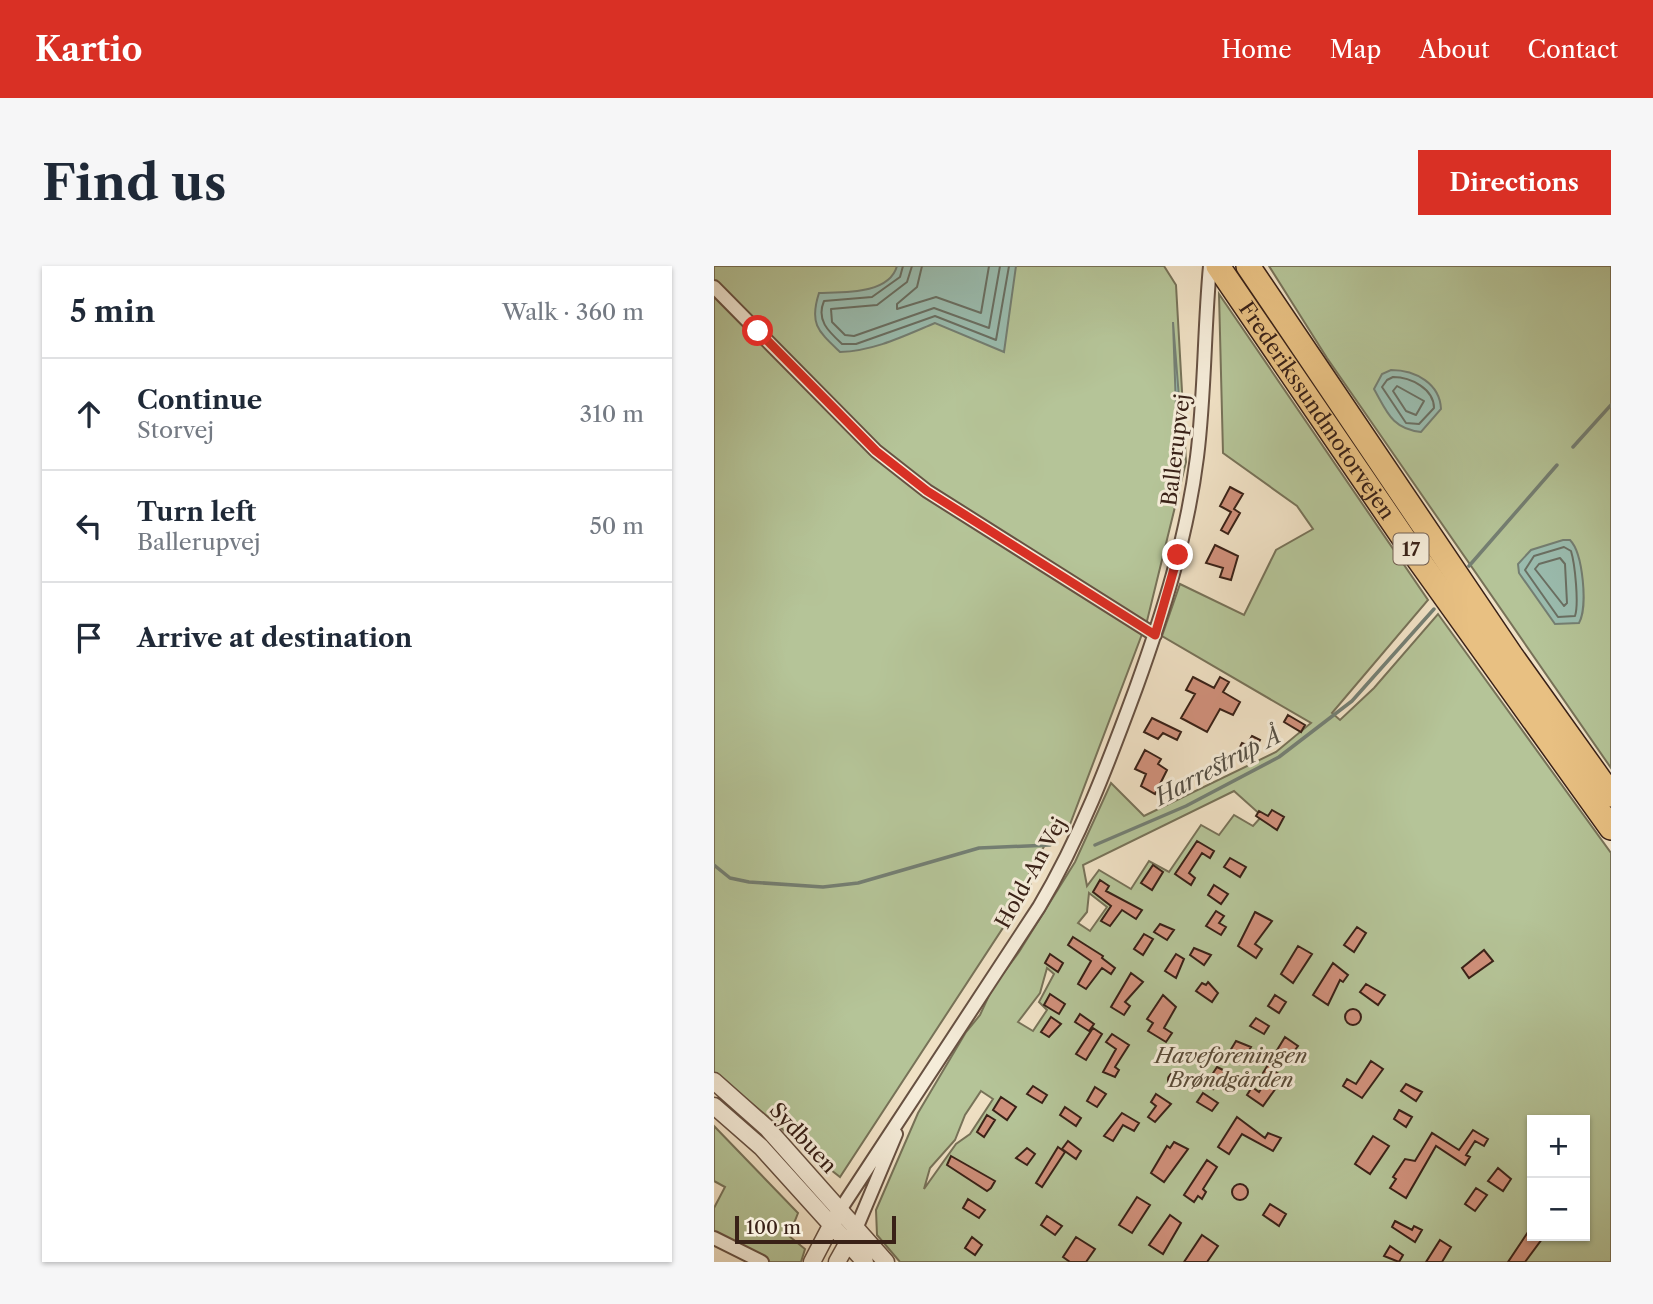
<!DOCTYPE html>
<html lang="en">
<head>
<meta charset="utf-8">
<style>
  body { margin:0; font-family:"Libre Caslon Text",serif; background:#f6f6f7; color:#1f2937 }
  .controls { position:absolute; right:21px; bottom:21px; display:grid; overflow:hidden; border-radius:0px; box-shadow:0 2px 5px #0004 }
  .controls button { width:63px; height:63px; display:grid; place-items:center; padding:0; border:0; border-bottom:2px solid #e0e1e3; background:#fff; color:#1f2937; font:35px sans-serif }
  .scale { position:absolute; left:21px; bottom:18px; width:161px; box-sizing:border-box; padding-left:7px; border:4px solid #392117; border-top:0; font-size:19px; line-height:24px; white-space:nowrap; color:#392117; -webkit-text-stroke:5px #f5ecd9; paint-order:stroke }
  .stop { position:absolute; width:21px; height:21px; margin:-16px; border:5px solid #d93025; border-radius:50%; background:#fff }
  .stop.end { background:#d93025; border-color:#fff; box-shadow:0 2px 7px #0008 }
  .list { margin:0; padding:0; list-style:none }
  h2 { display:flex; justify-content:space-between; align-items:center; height:91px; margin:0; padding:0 28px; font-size:30px }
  h2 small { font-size:23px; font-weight:400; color:#747a83 }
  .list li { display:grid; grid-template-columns:46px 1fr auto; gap:21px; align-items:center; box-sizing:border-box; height:112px; padding:0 28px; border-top:2px solid #e0e1e3 }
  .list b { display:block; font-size:26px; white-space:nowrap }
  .list p { margin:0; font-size:23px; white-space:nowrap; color:#747a83 }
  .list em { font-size:23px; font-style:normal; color:#747a83 }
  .icon { flex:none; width:38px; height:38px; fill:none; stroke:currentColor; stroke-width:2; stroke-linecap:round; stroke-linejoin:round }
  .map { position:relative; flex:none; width:897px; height:996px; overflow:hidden; border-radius:0px }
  header { display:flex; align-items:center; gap:42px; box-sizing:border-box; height:98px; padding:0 35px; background:#d93025; color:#fff }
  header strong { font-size:33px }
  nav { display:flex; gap:38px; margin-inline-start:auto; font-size:24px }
  .intro { display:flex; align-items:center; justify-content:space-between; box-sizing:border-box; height:168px; padding:0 42px }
  h1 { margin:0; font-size:49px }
  .button { padding:18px 32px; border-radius:0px; background:#d93025; color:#fff; font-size:24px; font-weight:700 }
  main { display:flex; gap:42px; padding:0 42px }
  aside { flex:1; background:#fff; border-radius:0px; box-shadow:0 2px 5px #0004 }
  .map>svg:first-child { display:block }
  .green { fill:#b5c498; stroke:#777258; stroke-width:2; fill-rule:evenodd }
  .water { fill:#9bbeb1; stroke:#747f73; stroke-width:2 }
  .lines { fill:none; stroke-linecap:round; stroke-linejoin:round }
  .shore { stroke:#6a7064; stroke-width:2 }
  .stream { stroke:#747f73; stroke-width:3.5 }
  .building { fill:#d0907b; stroke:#392117; stroke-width:2 }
  .minor-casing { stroke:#675142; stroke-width:16 }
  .tertiary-casing { stroke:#675142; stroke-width:19 }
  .motorway-casing { stroke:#392117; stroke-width:26 }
  .minor { stroke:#f5ecd9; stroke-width:12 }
  .tertiary { stroke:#f5ecd9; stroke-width:16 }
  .motorway { stroke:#e8c082; stroke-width:23 }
  .route { stroke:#d93025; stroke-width:9 }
  .labels { text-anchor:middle; stroke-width:6; stroke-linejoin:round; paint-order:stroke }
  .shield { fill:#f5ecd9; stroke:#715e51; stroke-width:2 }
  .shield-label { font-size:19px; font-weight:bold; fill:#392117 }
  .street-label { font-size:21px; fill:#392117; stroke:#f5ecd9 }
  .park-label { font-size:21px; font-style:italic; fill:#584a37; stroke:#f5ecd9 }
  .water-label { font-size:23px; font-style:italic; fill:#565045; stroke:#f5ecd9 }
</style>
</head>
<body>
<header>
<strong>Kartio</strong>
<nav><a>Home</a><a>Map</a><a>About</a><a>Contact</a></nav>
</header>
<div class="intro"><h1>Find us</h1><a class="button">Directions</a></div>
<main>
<aside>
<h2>5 min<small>Walk · 360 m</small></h2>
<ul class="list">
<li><svg class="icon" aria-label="ahead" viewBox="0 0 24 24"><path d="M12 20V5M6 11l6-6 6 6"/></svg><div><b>Continue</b><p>Storvej</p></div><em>310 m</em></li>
<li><svg class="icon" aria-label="left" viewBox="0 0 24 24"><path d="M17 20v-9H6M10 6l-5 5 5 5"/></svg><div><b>Turn left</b><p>Ballerupvej</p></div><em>50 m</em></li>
<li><svg class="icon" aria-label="arrive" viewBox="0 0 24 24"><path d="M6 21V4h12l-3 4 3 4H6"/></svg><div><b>Arrive at destination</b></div></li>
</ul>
</aside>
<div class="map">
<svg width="897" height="996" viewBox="0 0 897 996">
  <rect width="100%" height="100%" fill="#f0e1c5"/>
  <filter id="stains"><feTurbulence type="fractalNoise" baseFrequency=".00286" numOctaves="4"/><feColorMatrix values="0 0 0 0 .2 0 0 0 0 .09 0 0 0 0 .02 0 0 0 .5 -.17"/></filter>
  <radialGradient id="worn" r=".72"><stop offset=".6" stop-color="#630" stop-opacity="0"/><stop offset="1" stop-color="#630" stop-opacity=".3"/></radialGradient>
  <!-- green -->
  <path class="green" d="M0,0H450L462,19L472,196L433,355L355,561L341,562L315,606L317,619L126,911L117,904H112L98,888L0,806Z
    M555,0H897V502L613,92Z
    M505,28L714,334L618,447L626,454L660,422L724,348L897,587V996H186L163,969L162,944L204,847L252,766L266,749L278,723L305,686L361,596L397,517L430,550L562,486L597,457L448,370L466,318L530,349L562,284L599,263L583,240L509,187ZM520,525L548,550L539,560L520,549L505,569L487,559L455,606L435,595L417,623L385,604L373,620L369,599ZM375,627L393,641L376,665L364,657L373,646ZM333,702L340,708L325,736L333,744L319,765L304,756L326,727ZM267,825L279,833L256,868L242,878L210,923L216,902L241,874L251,849ZM818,854H871V970H818Z
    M0,860L84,947L75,970L91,983L87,996H55L0,967V942L11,921L0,915Z"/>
  <!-- water -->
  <path class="water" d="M183,0H302L290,86L221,57C190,70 160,85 126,86C104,65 95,58 105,27C128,26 175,29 183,0Z
    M459,56L467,157L464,200Z
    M677,104C702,104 726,118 727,143L707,166C678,163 673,146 660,123L668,108Z
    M849,274H856C869,287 874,341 865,357L841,358L805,307L804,298L817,284Z"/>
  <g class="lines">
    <!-- shore -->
    <path class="shore" d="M189,0L186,11L158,31L110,35C102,54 114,65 128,78H142L221,50L282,74L295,0
      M198,0L193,16L163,39L117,43L118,56L131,69L140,70L220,42L275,62L286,0
      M208,0L203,21L183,38V43L222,31L267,47L275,0
      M679,111C697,111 720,123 720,142L705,158L692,157L668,121L673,114Z
      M683,120L710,135L702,149L692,145L679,125Z
      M850,281L857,285C861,298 865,338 861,350L844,351L811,304L820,290Z
      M846,292L851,298L853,337L850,340L821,303L825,298Z"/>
    <!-- stream -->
    <path class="stream" d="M859,181L897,139
      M755,300L843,199
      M381,579L472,540L565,491L638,435L720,343
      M0,599L16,612L35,616L109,621L144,617L265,582L336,579"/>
  </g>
  <!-- building -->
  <path class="building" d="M516,221L529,228L520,243L526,247L514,268L507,264L517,246L506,240Z
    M501,279L524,290L517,314L506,311L509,302L492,297Z
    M479,411L500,422L506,411L515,416L509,426L526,436L519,449L506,443L493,466L467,452L481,428L472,424Z
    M574,449L591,459L587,466L570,456Z
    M438,452L467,466L463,474L449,467L444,473L430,466Z
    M538,470L546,474L534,496L522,489L528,477L533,479Z
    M431,484L447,493L444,498L453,504L441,528L427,520L432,508L421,503Z
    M558,544L570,551L563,564L542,550L545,545L554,550Z
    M483,575L500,585L496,592L488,587L475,607L481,612L477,619L461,608Z
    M516,592L532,601L526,611L510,601Z
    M439,599L449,606L438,624L427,617Z
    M386,614L395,620L392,625L428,644L422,653L408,644L396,660L387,655L397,640L379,626Z
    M500,619L514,628L507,638L494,629Z
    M502,645L510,650L505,657L512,661L507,669L492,660Z
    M541,646L558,655L541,678L548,683L542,692L524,680Z
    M446,658L460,664L453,674L440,666Z
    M643,661L652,667L640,686L630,679Z
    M430,668L439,673L429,689L420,683Z
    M359,671L389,690L388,692L401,702L397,708L388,702L372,723L364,718L377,695L354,679Z
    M584,680L598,688L579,717L567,708Z
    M480,682L497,689L490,699L476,689Z
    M770,684L779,695L755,712L748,702Z
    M336,688L349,697L344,706L331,697Z
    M462,688L470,693L462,712L451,705Z
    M619,697L634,709L629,716L626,714L614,739L599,729Z
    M417,707L429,716L411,736L416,740L410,749L397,741Z
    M494,716L504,727L498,736L482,725L488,717L492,719Z
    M652,718L671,729L664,739L646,726Z
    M336,728L351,738L345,748L330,739Z
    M449,729L462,741L450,762L458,767L452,776L434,765L439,757L433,753Z
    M561,729L572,736L565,747L554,740Z
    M631 751a8 8 0 1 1 16 0a8 8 0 1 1-16 0Z
    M366,748L380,758L375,765L361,756Z
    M337,751L347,758L335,771L327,766Z
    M542,752L555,760L550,768L536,760Z
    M379,762L388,768L372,794L362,788Z
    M398,768L415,779L401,801L405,804L401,811L389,806L402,783L392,776Z
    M571,771L584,780L578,788L572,784L560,805L570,811L549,840L533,829L538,821L545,826L555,811L549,807Z
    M522,775L537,781L529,794L516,785Z
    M657,795L669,803L648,832L629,820L633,813L642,818Z
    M503,801L511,805L499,823L492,818Z
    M454 814a8 8 0 1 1 16 0a8 8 0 1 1-16 0Z
    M692,818L708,826L702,835L687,825Z
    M319,820L333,829L328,837L313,828Z
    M381,821L392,828L383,841L373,835Z
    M489,827L504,837L498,845L483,836Z
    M442,828L457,838L441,856L434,851L442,840L437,836Z
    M287,831L302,841L293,854L279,844Z
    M351,841L367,852L362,860L346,849Z
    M685,844L698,851L692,861L680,853Z
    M408,847L425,857L420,865L409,859L399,875L390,870Z
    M273,849L281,854L270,871L263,866Z
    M523,851L551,872L554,867L567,872L559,885L528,868L515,888L504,881Z
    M759,864L774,873L770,880L761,875L752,889L756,891L751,899L722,880L692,932L676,922L682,913L679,911L691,893L701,895L718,867L745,884Z
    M659,870L675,880L656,908L641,898Z
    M354,875L367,885L362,893L348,883Z
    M460,876L474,883L450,916L437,907L453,880L456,882Z
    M344,881L351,886L328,921L322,917Z
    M313,882L321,888L313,899L302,892Z
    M237,890L281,915L277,922L273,925L233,899Z
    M493,894L503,901L489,923L492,926L488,933L484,930L480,936L470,929Z
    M784,902L797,913L789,925L774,915Z
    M518 926a8 8 0 1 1 16 0a8 8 0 1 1-16 0Z
    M762,922L773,929L761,945L751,938Z
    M423,931L436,939L418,967L405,959Z
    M254,933L271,944L265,952L249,942Z
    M556,938L572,948L565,960L549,949Z
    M456,949L467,957L449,988L435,979Z
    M333,950L348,960L341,969L327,959Z
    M681,955L698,964L700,960L708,964L701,976L678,961Z
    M818,960V970L828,973L811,996H794Z
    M488,969L504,980L493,996H470Z
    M258,971L268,979L261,989L251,982Z
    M362,971L381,983L372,996H356L349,991Z
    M726,974L737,981L728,996H712Z
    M676,980L689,989L685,996L670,990Z"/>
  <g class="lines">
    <!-- minor casing -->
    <g class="minor-casing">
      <path id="minor" d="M0,21L162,185L213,225L441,369
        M126,944L325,641C366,572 394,498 422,422C449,347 473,271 483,191C491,128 490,64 496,0
        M142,963L182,868
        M0,972L48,996"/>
    </g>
    <!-- tertiary casing -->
    <g class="tertiary-casing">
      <path id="tertiary" d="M0,815L53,862L172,996
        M0,840L47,881L151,996
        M98,996L121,952
        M123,996L137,971"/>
    </g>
    <!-- motorway casing -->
    <g class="motorway-casing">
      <g id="motorway">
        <path id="s1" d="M504,0L697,283L897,562"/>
        <path d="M534,0L797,389L897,529"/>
      </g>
    </g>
    <!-- minor -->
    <use href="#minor" class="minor"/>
    <!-- tertiary -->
    <use href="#tertiary" class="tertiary"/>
    <!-- motorway -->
    <use href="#motorway" class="motorway"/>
  </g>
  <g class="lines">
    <!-- route -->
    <path class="route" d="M44,65L162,185L213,225L441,369L464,289"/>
  </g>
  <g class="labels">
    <!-- shield labels -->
    <rect class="shield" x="679.5" y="267.5" width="35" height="31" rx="5"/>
    <g class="shield-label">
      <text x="697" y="290">17</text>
    </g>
    <!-- street labels -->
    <g class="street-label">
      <text dy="7" stroke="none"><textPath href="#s1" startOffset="175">Frederikssundmotorvejen</textPath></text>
      <text transform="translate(462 184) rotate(-83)" y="7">Ballerupvej</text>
      <text transform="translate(317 607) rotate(-61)" y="7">Hold-An Vej</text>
      <text transform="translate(89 872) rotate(47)" y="7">Sydbuen</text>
    </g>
    <!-- park labels -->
    <g class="park-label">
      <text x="517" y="797">Haveforeningen<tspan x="517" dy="24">Brøndgården</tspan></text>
    </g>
    <!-- water labels -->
    <g class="water-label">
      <text transform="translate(504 500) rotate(-28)" y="8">Harrestrup Å</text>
    </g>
  </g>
  <rect width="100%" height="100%" filter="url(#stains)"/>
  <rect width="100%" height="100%" fill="url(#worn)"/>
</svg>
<div class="controls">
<button>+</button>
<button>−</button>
</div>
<div class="scale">100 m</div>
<div class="stop" style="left:44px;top:65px"></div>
<div class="stop end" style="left:464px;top:289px"></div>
</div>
</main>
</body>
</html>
